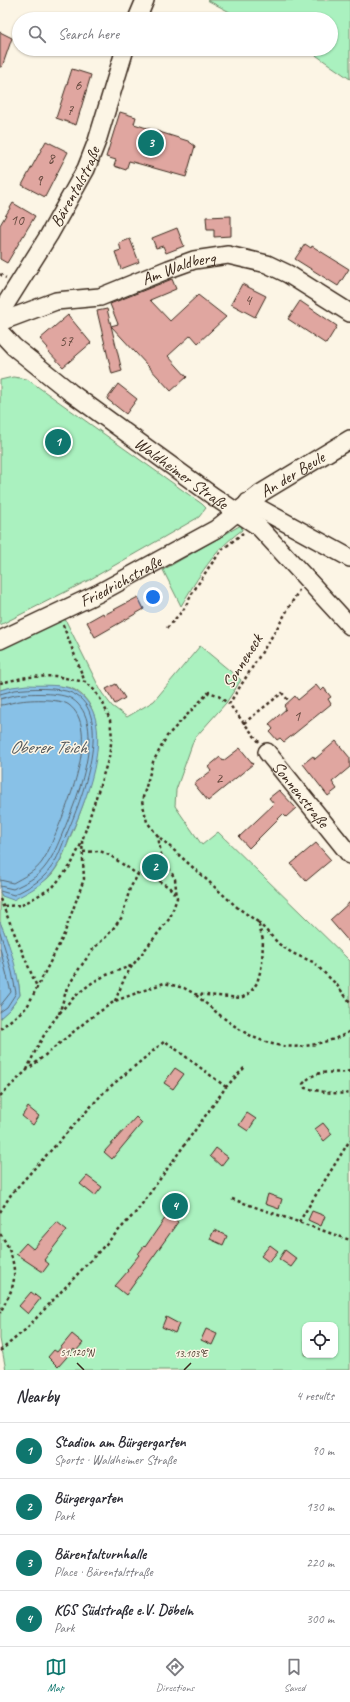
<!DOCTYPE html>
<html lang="en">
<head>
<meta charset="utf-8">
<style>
  body { margin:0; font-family:Caveat,sans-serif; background:#f7f7f7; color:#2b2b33 }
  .controls { position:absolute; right:12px; bottom:12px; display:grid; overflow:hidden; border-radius:8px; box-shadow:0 1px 3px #0004 }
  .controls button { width:36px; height:36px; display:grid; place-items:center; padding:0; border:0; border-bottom:1px solid #e1e1e2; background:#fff; color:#2b2b33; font:20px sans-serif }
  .you { position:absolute; left:153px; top:597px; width:14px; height:14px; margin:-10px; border:3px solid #fff; border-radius:50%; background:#1a73e8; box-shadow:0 0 0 6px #1a73e833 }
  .badge { display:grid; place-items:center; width:26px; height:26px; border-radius:50%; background:#0f766e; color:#fff; font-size:13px; font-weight:700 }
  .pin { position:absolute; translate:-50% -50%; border:2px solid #fff; box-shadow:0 1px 4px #0006 }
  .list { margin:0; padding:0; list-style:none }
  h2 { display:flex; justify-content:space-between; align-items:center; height:52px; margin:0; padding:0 16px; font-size:17px }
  h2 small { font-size:13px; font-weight:400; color:#7c7c81 }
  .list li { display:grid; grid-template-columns:26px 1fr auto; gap:12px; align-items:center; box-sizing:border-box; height:56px; padding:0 16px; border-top:1px solid #e1e1e2 }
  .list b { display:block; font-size:15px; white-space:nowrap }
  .list p { margin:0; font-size:13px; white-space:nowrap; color:#7c7c81 }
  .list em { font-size:13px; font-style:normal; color:#7c7c81 }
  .icon { flex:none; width:22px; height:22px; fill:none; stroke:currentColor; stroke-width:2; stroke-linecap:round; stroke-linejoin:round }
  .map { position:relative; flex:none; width:350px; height:1370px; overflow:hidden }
  .search { position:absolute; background:#fff; box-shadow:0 1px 3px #0004; left:12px; right:12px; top:12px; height:44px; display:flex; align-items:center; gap:10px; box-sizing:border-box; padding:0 14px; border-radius:22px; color:#7c7c81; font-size:15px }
  .sheet { height:276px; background:#fff }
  nav { display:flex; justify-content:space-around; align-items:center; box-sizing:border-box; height:56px; border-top:1px solid #e1e1e2; background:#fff; font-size:11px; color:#7c7c81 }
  nav a { display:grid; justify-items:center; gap:2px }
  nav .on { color:#0f766e }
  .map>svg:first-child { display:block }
  .green { fill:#aaf1bf; stroke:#728e6e; fill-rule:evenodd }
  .water { fill:#88c1e7; stroke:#698597 }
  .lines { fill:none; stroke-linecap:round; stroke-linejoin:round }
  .shore { stroke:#5a666e; stroke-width:1 }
  .building { fill:#e0a6a0; stroke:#3b2a1e }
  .minor-casing { stroke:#3b2a1e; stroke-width:20 }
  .path { stroke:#3b2a1e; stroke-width:2.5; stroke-dasharray:3 3; stroke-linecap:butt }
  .minor { stroke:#fcf5e5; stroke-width:17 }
  .ticks { fill:none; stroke:#3b2a1e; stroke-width:1.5 }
  .labels { text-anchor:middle; stroke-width:3; stroke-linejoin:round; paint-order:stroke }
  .number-label { font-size:15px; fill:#64493e }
  .street-label { font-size:17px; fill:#3b2a1e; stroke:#fcf5e5 }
  .water-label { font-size:18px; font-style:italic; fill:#52575a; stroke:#fcf5e5 }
  .ticks-label { font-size:10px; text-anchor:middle; fill:#3b2a1e; stroke:#fcf5e5; stroke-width:3; stroke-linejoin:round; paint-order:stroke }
</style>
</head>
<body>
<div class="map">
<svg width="350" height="1370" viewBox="0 0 350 1370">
  <rect width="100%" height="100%" fill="#fcf5e5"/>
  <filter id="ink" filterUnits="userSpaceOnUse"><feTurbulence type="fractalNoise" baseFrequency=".025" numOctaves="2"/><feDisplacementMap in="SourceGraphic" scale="8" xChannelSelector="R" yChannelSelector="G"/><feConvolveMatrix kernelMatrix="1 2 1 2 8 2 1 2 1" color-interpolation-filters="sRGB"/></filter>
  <g filter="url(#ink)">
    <!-- green -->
    <path class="green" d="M207,0H350V79L307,49H331V19H243Z
      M13,377L27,379L202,504L206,508L199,517L89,580L0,625V380Z
      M241,525L242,530C213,551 199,576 181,606L163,570Z
      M64,617L102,693L112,706L127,717L154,701L200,646L241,680L226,703L194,739L176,790L175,806L202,845L218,832L350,961V1370H6L0,1339V1018L10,1009L20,995L19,985L7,939L0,922V892L2,896C13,892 40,885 47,879C61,867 67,844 74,828C88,795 117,714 75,690C66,685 52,686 42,686C27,686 14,686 0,690V647ZM305,1325H335V1355H305Z"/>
    <!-- water -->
    <path class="water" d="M27,685C42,686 63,683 75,691C120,718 87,798 71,834C66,847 61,861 53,872C43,885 28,892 13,900L2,896L0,892V690L12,687Z
      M0,922C10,945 18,971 20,995L10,1009L0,1018Z"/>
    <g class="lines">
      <!-- shore -->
      <path class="shore" d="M0,694C5,693 10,691 15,690C30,688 58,687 72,693C116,713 80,803 67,833C62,845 58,859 50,869C41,882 27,888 14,895L0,891
        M0,699C5,698 10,696 15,695C28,693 61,692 72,699C109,723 76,801 63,832C58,844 53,857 45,867C37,878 25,883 13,889L0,886
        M0,705C5,705 10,703 15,702C26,699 60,698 69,705C100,728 69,801 58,828C53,839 49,852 42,862C35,872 23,877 13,883L0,880
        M0,932L12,972L16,993L7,1007L0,1012
        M0,948L11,992L0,1006"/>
    </g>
    <!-- building -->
    <path class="building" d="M0,32L12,38L2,67H0Z
      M72,69L91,75L76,125L56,118Z
      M120,112L136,117L134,124L188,141L195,146L186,177L129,161L126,170L114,166L116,160L106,157Z
      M46,141L68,152L45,197L22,185Z
      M13,203L35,216L7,263L0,259V225Z
      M231,216V236L214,237V230H207L206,217Z
      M177,228L184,246L166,253L163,246L156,248L152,238Z
      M130,239L139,262L121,269L115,252L121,250L119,243Z
      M305,244L311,248L312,246L349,269L338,286L295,259Z
      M172,279L176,289L150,300L170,321L198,295L226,317L198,343L191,335L168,356L187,377L171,391L111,326L118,324L110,304Z
      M242,284L266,296L255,317L231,304Z
      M300,301L337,326L326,344L288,319Z
      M107,309L122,371L112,374L97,311Z
      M68,315L91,343L63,367L46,349L48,348L40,339Z
      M118,384L137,399L126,414L107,399Z
      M138,597L144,609L95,637L87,622L103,613L104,615Z
      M116,684L125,698L115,704L106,689Z
      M316,685L321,691L324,688L331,697L328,699L331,704L284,742L280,738L277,740L270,732L273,729L269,724L286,709L284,706L295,696L298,700Z
      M336,741L350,758V767L332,782L337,789L328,796L303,764L313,756L315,759Z
      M240,748L253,764L208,801L194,784L211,771L208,767L220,757L223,761Z
      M279,790L296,808L286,817L283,814L249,848L239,837L274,804L269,798Z
      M316,843L331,860L306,881L291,864Z
      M350,902V943L330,920Z
      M175,1068L184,1074L173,1089L164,1083Z
      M28,1107L39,1116L33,1125L22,1116Z
      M247,1113L256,1119L248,1131L239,1125Z
      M136,1117L142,1123L112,1159L104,1152Z
      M323,1123L332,1134L324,1141L315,1129Z
      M216,1148L228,1157L221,1166L210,1156Z
      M87,1176L102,1187L95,1196L80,1184Z
      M268,1194L282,1199L279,1209L265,1204Z
      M312,1211L325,1216L321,1226L308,1220Z
      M168,1214L178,1222L126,1295L115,1286L128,1271L127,1270L139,1255L138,1254L144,1246L145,1247Z
      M57,1222L67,1230L44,1260L49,1264L43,1272L16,1254L26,1243L33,1249Z
      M214,1230L227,1236L223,1245L210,1239Z
      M270,1245L278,1251L269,1262L261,1256Z
      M285,1250L297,1259L291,1267L279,1259Z
      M31,1292L40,1299L28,1314L19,1306Z
      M166,1317L179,1324L175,1333L162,1327Z
      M206,1329L217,1334L212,1345L201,1340Z
      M72,1334L83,1343L76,1351L74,1349L58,1367L48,1357L54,1350L57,1352Z"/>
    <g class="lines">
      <!-- minor casing -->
      <g class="minor-casing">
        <g id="minor">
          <path d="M137,19L145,0"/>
          <path id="s1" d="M0,313L49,235L86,169L97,141L125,49"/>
          <path id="s2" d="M0,322L56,301L100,297L169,269L194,260L228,255L267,264L288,274L350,313"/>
          <path id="s3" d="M0,332L14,347L70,392L213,496L259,527L350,626"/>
          <path d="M248,502L350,558"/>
          <path id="s4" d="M0,640L99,593L216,529L261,493L350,439"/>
          <path id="s5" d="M267,752L350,855"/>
        </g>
      </g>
      <!-- path -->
      <path class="path" d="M0,274L6,278
        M63,625L85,682
        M167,628L184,609L193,592L209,567L223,549L243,533
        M0,683L27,677L55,676L85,682L94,690L103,703L110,720L112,737L109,757L82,841L84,879L63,937L27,1007L0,1029
        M244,723L282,693L289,701
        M259,742L229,704L276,630L299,590
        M83,852L100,851L111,856L138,875L155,879L169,887L177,897
        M0,899L37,987
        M4,906L22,905L53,887L71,865L82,842
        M258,922L279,944L292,953L313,962L336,984L350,1002
        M196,995C231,1025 265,1056 316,1044C328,1041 340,1038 350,1031
        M115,1001L125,977L132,966L170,918L177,898L175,879L161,854L158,836
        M59,1014L67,988L79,969L94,948L108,935L122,917L130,888L138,875
        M27,1070C40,1037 60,1006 89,985C101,976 117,971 131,966
        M350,1071C331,1076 319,1066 303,1084L305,1088C320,1091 335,1095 350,1093
        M0,1096L27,1070L89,1019L115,1001L164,983L184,988L195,994L241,998L250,993L257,983L262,965L263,940L258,922L238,908L158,836L147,822L142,801L153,762L167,736L209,692L217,695L229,704
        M232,1199L350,1240
        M0,1212L12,1193L105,1091L165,1041L226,1087
        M299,1222L350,1140
        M0,1234C10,1246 17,1268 13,1284C11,1294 4,1304 0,1313
        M0,1351L25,1330L137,1211L226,1087L245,1067"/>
      <!-- minor -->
      <use href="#minor" class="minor"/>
    </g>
  </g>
  <!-- ticks -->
  <path class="ticks" d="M77,1363L84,1370M184,1370L191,1363"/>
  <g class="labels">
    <!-- number labels -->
    <g class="number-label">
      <text x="78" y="90">6</text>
      <text x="70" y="115">7</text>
      <text x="51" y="163">8</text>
      <text x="39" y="185">9</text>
      <text x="17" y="225">10</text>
      <text x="248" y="305">4</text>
      <text x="66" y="346">57</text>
      <text x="297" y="721">1</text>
      <text x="219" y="783">2</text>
    </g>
    <!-- street labels -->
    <g class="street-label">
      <text dy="6" stroke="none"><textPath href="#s1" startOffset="147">Bärentalstraße</textPath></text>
      <text dy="6" stroke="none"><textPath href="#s2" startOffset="188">Am Waldberg</textPath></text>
      <text dy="6" stroke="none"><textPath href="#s3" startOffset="230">Waldheimer Straße</textPath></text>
      <text dy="6" stroke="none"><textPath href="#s4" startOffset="337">An der Beule</textPath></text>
      <text dy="6" stroke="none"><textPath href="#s4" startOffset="134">Friedrichstraße</textPath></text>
      <text transform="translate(242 661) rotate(-58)" y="6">Sonneneck</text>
      <text dy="6" stroke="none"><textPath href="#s5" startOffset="54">Sonnenstraße</textPath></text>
    </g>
    <!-- water labels -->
    <g class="water-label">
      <text x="48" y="753">Oberer Teich</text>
    </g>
  </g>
  <g class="ticks-label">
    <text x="77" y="1356">51.120°N</text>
    <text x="191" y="1357">13.103°E</text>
  </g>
</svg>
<div class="controls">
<button><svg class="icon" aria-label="locate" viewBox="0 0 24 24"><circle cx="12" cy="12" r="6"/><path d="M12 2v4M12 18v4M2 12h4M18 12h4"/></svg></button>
</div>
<div class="you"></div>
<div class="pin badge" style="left:58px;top:442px">1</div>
<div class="pin badge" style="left:155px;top:867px">2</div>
<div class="pin badge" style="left:151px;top:143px">3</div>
<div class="pin badge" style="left:175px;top:1206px">4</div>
<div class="search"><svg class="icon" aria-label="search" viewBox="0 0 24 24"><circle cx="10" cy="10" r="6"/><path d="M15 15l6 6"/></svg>Search here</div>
</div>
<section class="sheet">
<h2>Nearby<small>4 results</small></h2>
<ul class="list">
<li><span class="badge">1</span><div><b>Stadion am Bürgergarten</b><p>Sports · Waldheimer Straße</p></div><em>90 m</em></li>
<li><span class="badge">2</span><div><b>Bürgergarten</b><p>Park</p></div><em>130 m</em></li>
<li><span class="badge">3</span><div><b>Bärentalturnhalle</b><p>Place · Bärentalstraße</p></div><em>220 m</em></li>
<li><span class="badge">4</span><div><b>KGS Südstraße e.V. Döbeln</b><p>Park</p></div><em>300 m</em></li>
</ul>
</section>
<nav>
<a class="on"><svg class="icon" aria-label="map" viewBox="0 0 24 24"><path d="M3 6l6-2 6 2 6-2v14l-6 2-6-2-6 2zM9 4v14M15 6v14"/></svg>Map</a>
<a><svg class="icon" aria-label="directions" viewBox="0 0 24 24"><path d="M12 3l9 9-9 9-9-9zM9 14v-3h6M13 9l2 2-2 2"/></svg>Directions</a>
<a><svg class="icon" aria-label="saved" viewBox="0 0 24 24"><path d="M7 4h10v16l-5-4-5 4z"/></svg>Saved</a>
</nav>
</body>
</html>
